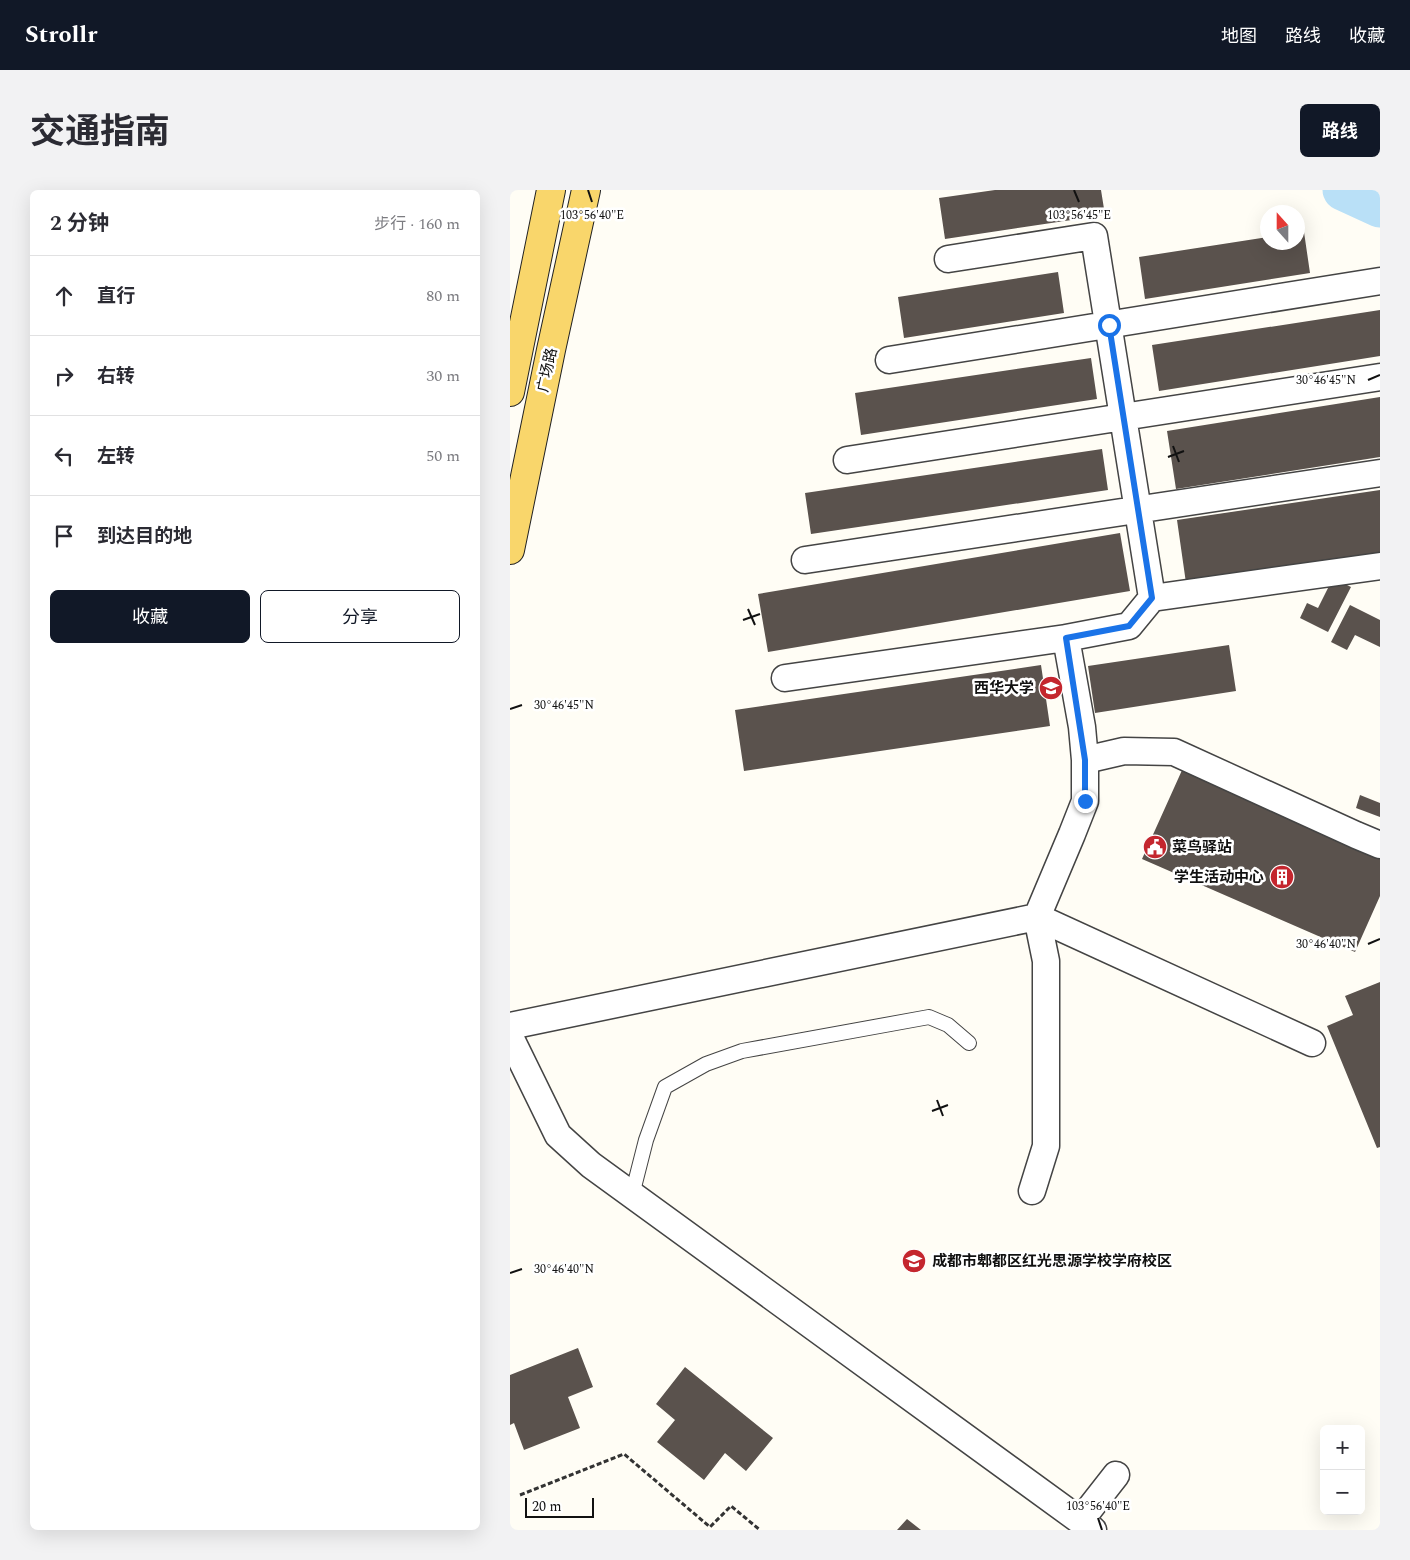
<!DOCTYPE html>
<html lang="zh">
<head>
<meta charset="utf-8">
<style>
  body { margin:0; font-family:Spectral,"Noto Sans SC",serif; background:#f2f2f3; color:#2b2b33 }
  .controls { position:absolute; right:15px; bottom:15px; display:grid; overflow:hidden; border-radius:8px; box-shadow:0 5px 20px #0002 }
  .controls button { width:45px; height:45px; display:grid; place-items:center; padding:0; border:0; border-bottom:1px solid #e1e1e2; background:#fff; color:#2b2b33; font:25px sans-serif }
  .compass { position:absolute; left:750px; top:15px; width:45px; height:45px; border-radius:50%; background:#fff; box-shadow:0 5px 20px #0002; rotate:339deg }
  .scale { position:absolute; left:15px; bottom:12px; width:69px; box-sizing:border-box; padding-left:5px; border:2px solid #111; border-top:0; font-size:14px; line-height:18px; white-space:nowrap; color:#111; -webkit-text-stroke:4px #fff; paint-order:stroke }
  .stop { position:absolute; width:15px; height:15px; margin:-11px; border:4px solid #1a73e8; border-radius:50%; background:#fff }
  .stop.end { background:#1a73e8; border-color:#fff; box-shadow:0 1px 5px #0008 }
  .list { margin:0; padding:0; list-style:none }
  h2 { display:flex; justify-content:space-between; align-items:center; height:65px; margin:0; padding:0 20px; font-size:21px }
  h2 small { font-size:16px; font-weight:400; color:#7c7c81 }
  .list li { display:grid; grid-template-columns:32px 1fr auto; gap:15px; align-items:center; box-sizing:border-box; height:80px; padding:0 20px; border-top:1px solid #e1e1e2 }
  .list b { display:block; font-size:19px; white-space:nowrap }
  .list em { font-size:16px; font-style:normal; color:#7c7c81 }
  .actions { display:flex; gap:10px; padding:15px 20px }
  .actions a { flex:1; padding:11px 0; border:1px solid #111827; border-radius:8px; text-align:center; font-size:18px; color:#111827 }
  .actions .main { background:#111827; color:#fff }
  .icon { flex:none; width:28px; height:28px; fill:none; stroke:currentColor; stroke-width:2; stroke-linecap:round; stroke-linejoin:round }
  .map { position:relative; flex:none; width:870px; height:1340px; overflow:hidden; border-radius:8px }
  header { display:flex; align-items:center; gap:30px; box-sizing:border-box; height:70px; padding:0 25px; background:#111827; color:#fff }
  header strong { font-size:24px }
  nav { display:flex; gap:28px; margin-inline-start:auto; font-size:18px }
  .intro { display:flex; align-items:center; justify-content:space-between; box-sizing:border-box; height:120px; padding:0 30px }
  h1 { margin:0; font-size:35px }
  .button { padding:12px 22px; border-radius:8px; background:#111827; color:#fff; font-size:18px; font-weight:700 }
  main { display:flex; gap:30px; padding:0 30px }
  aside { flex:1; background:#fff; border-radius:8px; box-shadow:0 5px 20px #0002 }
  .map>svg:first-child { display:block }
  .lines { fill:none; stroke-linecap:round; stroke-linejoin:round }
  .river { stroke:#b9e0f7; stroke-width:41 }
  .building { fill:#5a524d }
  .service-casing { stroke:#444; stroke-width:16 }
  .minor-casing { stroke:#444; stroke-width:29 }
  .primary-casing { stroke:#222; stroke-width:30 }
  .path { stroke:#333; stroke-width:3; stroke-dasharray:5 2.5; stroke-linecap:butt }
  .service { stroke:#fff; stroke-width:14 }
  .minor { stroke:#fff; stroke-width:26 }
  .primary { stroke:#f9d66b; stroke-width:28 }
  .route { stroke:#1a73e8; stroke-width:6 }
  .ticks { fill:none; stroke:#111; stroke-width:2 }
  .labels { text-anchor:middle; stroke-width:5; stroke-linejoin:round; paint-order:stroke }
  .street-label { font-size:15px; fill:#111; stroke:#fff }
  .poi-label { font-size:15px; font-weight:bold; fill:#111; stroke:#fff; text-anchor:end }
  .ticks-label { font-size:12px; text-anchor:middle; fill:#111; stroke:#fff; stroke-width:5; stroke-linejoin:round; paint-order:stroke }
</style>
</head>
<body>
<header>
<strong>Strollr</strong>
<nav><a>地图</a><a>路线</a><a>收藏</a></nav>
</header>
<div class="intro"><h1>交通指南</h1><a class="button">路线</a></div>
<main>
<aside>
<h2>2 分钟<small>步行 · 160 m</small></h2>
<ul class="list">
<li><svg class="icon" aria-label="ahead" viewBox="0 0 24 24"><path d="M12 20V5M6 11l6-6 6 6"/></svg><div><b>直行</b></div><em>80 m</em></li>
<li><svg class="icon" aria-label="right" viewBox="0 0 24 24"><path d="M7 20v-9h11M14 6l5 5-5 5"/></svg><div><b>右转</b></div><em>30 m</em></li>
<li><svg class="icon" aria-label="left" viewBox="0 0 24 24"><path d="M17 20v-9H6M10 6l-5 5 5 5"/></svg><div><b>左转</b></div><em>50 m</em></li>
<li><svg class="icon" aria-label="arrive" viewBox="0 0 24 24"><path d="M6 21V4h12l-3 4 3 4H6"/></svg><div><b>到达目的地</b></div></li>
</ul>
<div class="actions"><a class="main">收藏</a><a>分享</a></div>
</aside>
<div class="map">
<svg width="870" height="1340" viewBox="0 0 870 1340">
  <rect width="100%" height="100%" fill="#fffdf5"/>
  <g class="lines">
    <!-- river -->
    <path class="river" d="M833,0L870,17"/>
  </g>
  <!-- building -->
  <path class="building" d="M485,0H591L595,25L435,49L429,8Z
    M794,42L800,83L635,109L629,67L758,47V52H788V43Z
    M548,82L554,123L394,148L388,107Z
    M870,120V166L649,201L642,155Z
    M581,168L587,209L351,245L345,203Z
    M870,207V267L666,299L657,241Z
    M592,259L598,300L301,344L295,303Z
    M870,300V364L676,393L667,330Z
    M610,343L620,401L258,462L248,404Z
    M823,388L841,397L818,442L790,428L797,413L808,418Z
    M840,415L870,430V457L845,445L837,460L821,452Z
    M719,455L726,501L585,523L578,476Z
    M531,475L540,536L234,581L225,520Z
    M673,578L870,665V706L845,762L632,669Z
    M850,605L870,613V627L846,618Z
    M870,792V957L867,958L817,836L843,825L835,806Z
    M68,1158L83,1197L58,1207L70,1238L14,1260L4,1233L0,1235V1185Z
    M175,1177L263,1248L236,1281L215,1263L194,1290L147,1252L165,1230L146,1214Z
    M397,1329L411,1340H387Z"/>
  <g class="lines">
    <!-- service casing -->
    <g class="service-casing">
      <path id="service" d="M122,1005L136,950L155,897L196,874L232,861L419,827L438,835L459,853"/>
    </g>
    <!-- minor casing -->
    <g class="minor-casing">
      <path id="minor" d="M438,69L584,46L642,408L619,436L556,448
        M379,170L870,91
        M337,270L870,187
        M295,370L870,283
        M642,408L870,376
        M275,488L556,448L572,537L575,570
        M527,727L802,853
        M0,836L527,727L562,644L575,611V570L614,561L664,562L846,645L870,655
        M0,847L48,945L81,975L583,1340
        M522,1001L536,956V771L527,727
        M570,1331L606,1285"/>
    </g>
    <!-- primary casing -->
    <g class="primary-casing">
      <path id="primary" d="M0,202L41,0
        M0,360L41,160L76,0"/>
    </g>
    <!-- path -->
    <path class="path" d="M10,1305L114,1264L200,1337L221,1316L250,1340"/>
    <!-- service -->
    <use href="#service" class="service"/>
    <!-- minor -->
    <use href="#minor" class="minor"/>
    <!-- primary -->
    <use href="#primary" class="primary"/>
  </g>
  <g class="lines">
    <!-- route -->
    <path class="route" d="M575,611V570L556,448L619,436L642,408L599,135"/>
  </g>
  <!-- ticks -->
  <path class="ticks" d="M78,0L82,12M564,0L569,12M858,190L870,185M663,256L669,272M658,267L674,261M238,419L245,435M233,430L250,424M0,519L12,515M858,754L870,749M427,910L433,926M422,921L438,915M0,1083L12,1079M588,1328L592,1340"/>
  <!-- icons -->
  <defs>
    <g id="university-disc" transform="scale(1.25)"><circle r="9.5" fill="#c4262e" stroke="#fff"/><path d="M0-5L7-2L0 1L-7-2ZM-4 1L0 2.5L4 1V4Q0 6-4 4Z" fill="#fff"/></g>
    <g id="civic-disc" transform="scale(1.25)"><circle r="9.5" fill="#c4262e" stroke="#fff"/><path d="M-.6-6.5H3V-4.5H.6V-3L4-1V1h2V6H-6V1h2V-1L-.6-3ZM-1.2 2.5V6h2.4V2.5Z" fill="#fff"/></g>
    <g id="building-disc" transform="scale(1.25)"><circle r="9.5" fill="#c4262e" stroke="#fff"/><path d="M-4-6H4V6H1V3H-1V6H-4ZM-2.5-4.3h1.7v1.8h-1.7ZM.8-4.3h1.7v1.8H.8ZM-2.5-1h1.7V.8h-1.7ZM.8-1h1.7V.8H.8Z" fill="#fff"/></g>
    <g id="school-disc" transform="scale(1.25)"><circle r="9.5" fill="#c4262e" stroke="#fff"/><path d="M0-5L7-2L0 1L-7-2ZM-4 1L0 2.5L4 1V4Q0 6-4 4Z" fill="#fff"/></g>
  </defs>
  <g fill-rule="evenodd">
    <use href="#university-disc" x="541" y="498"/>
    <use href="#civic-disc" x="645" y="657"/>
    <use href="#building-disc" x="772" y="687"/>
    <use href="#school-disc" x="404" y="1071"/>
  </g>
  <g class="labels">
    <!-- street labels -->
    <g class="street-label">
      <text transform="translate(37 180) rotate(-78)" y="5">广场路</text>
    </g>
    <!-- poi labels -->
    <g class="poi-label">
      <text x="524" y="503">西华大学</text>
      <text x="662" y="662" text-anchor="start">菜鸟驿站</text>
      <text x="754" y="692">学生活动中心</text>
      <text x="422" y="1076" text-anchor="start">成都市郫都区红光思源学校学府校区</text>
    </g>
  </g>
  <g class="ticks-label">
    <text x="82" y="29">103°56'40"E</text>
    <text x="569" y="29">103°56'45"E</text>
    <text x="816" y="194">30°46'45"N</text>
    <text x="54" y="519">30°46'45"N</text>
    <text x="816" y="758">30°46'40"N</text>
    <text x="54" y="1083">30°46'40"N</text>
    <text x="588" y="1320">103°56'40"E</text>
  </g>
</svg>
<div class="controls">
<button>+</button>
<button>−</button>
</div>
<svg class="compass" viewBox="-18 -18 36 36"><path d="M0-13l5 13h-10z" fill="#e53935"/><path d="M0 13l5-13h-10z" fill="#7c7c81"/></svg>
<div class="scale">20 m</div>
<div class="stop" style="left:599px;top:135px"></div>
<div class="stop end" style="left:575px;top:611px"></div>
</div>
</main>
</body>
</html>
